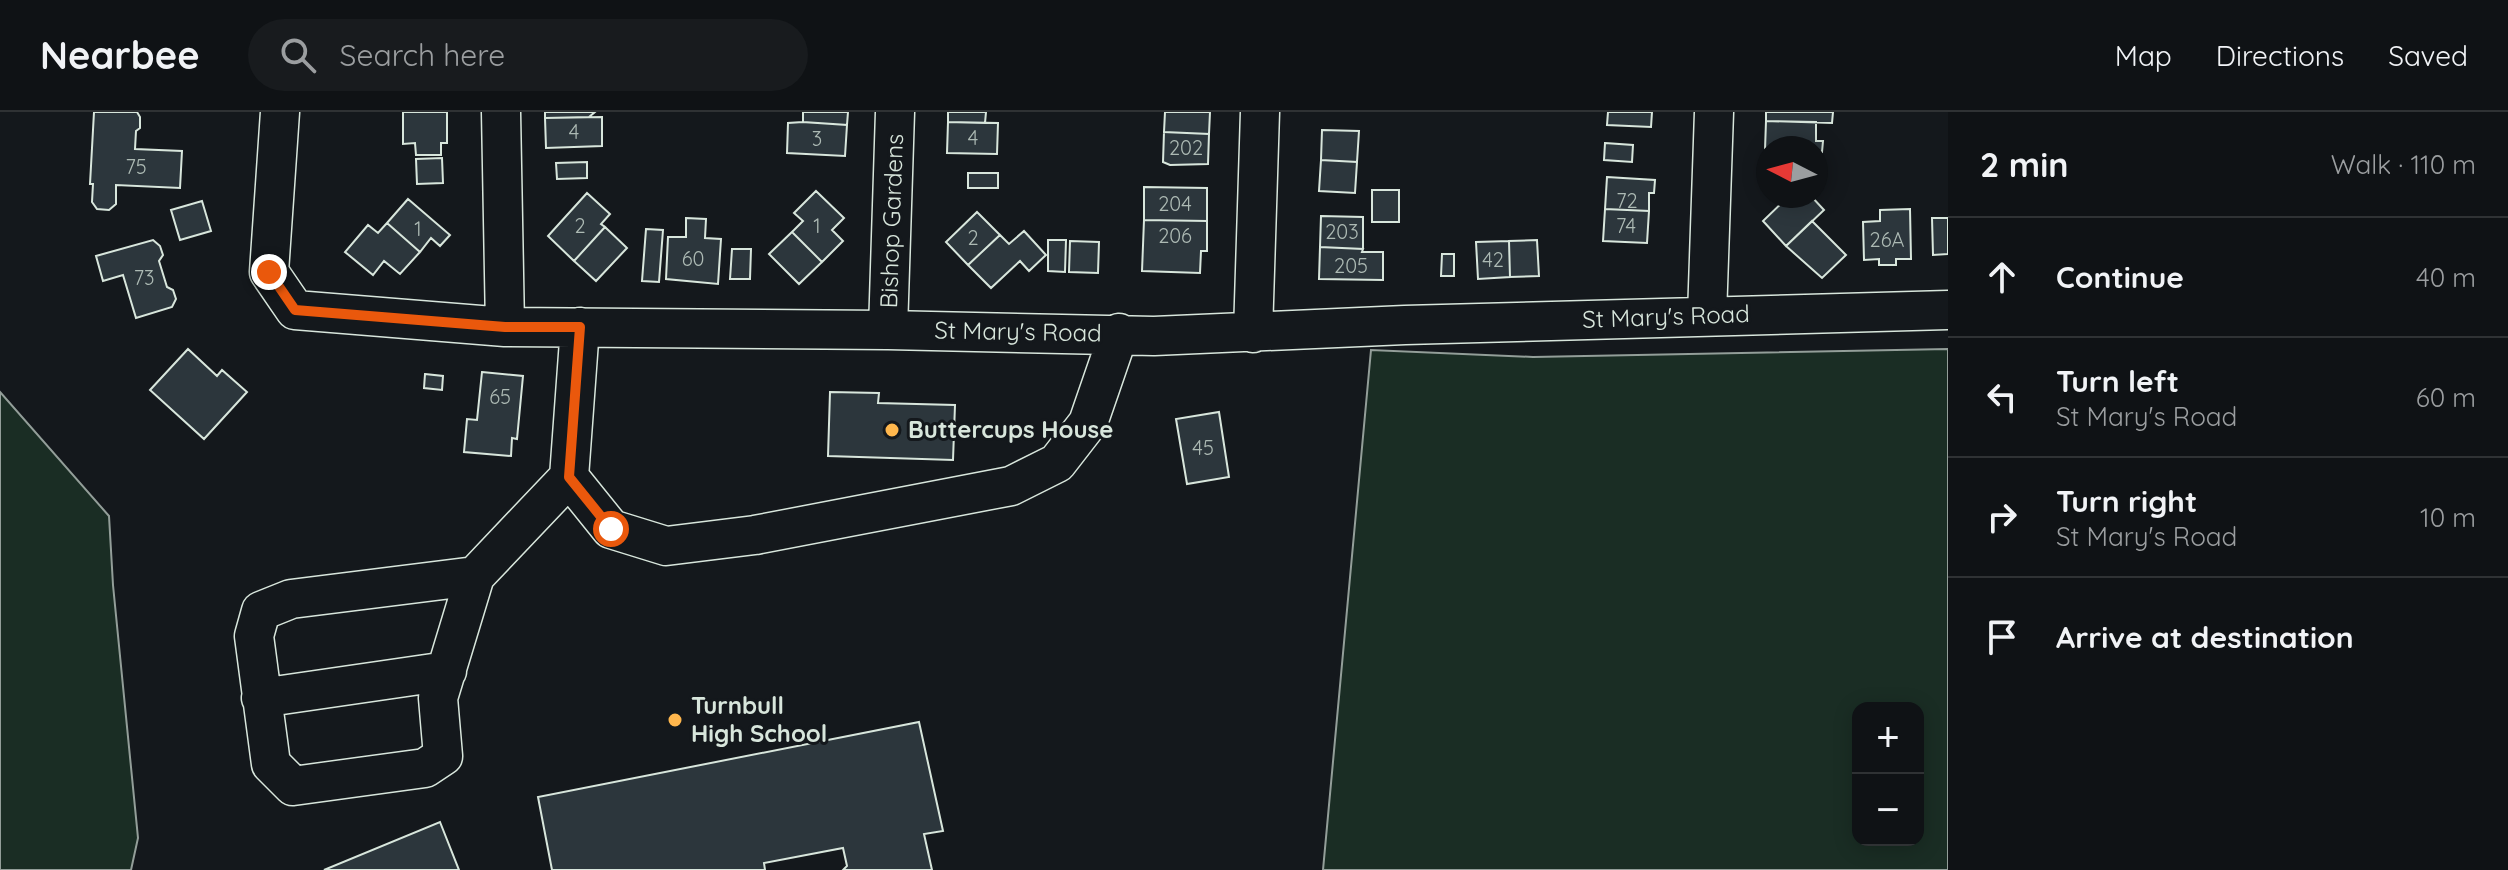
<!DOCTYPE html>
<html lang="en">
<head>
<meta charset="utf-8">
<style>
  body { margin:0; font-family:Quicksand,sans-serif; background:#181b1e; color:#f1f3f6 }
  .controls { position:absolute; right:24px; bottom:24px; display:grid; overflow:hidden; border-radius:16px; box-shadow:0 4px 20px #0003 }
  .controls button { width:72px; height:72px; display:grid; place-items:center; padding:0; border:0; border-bottom:2px solid #2f3234; background:#0f1215; color:#f1f3f6; font:40px sans-serif }
  .compass { position:absolute; left:1756px; top:24px; width:72px; height:72px; border-radius:50%; background:#0f1215; box-shadow:0 4px 20px #0003; rotate:276deg }
  .stop { position:absolute; width:24px; height:24px; margin:-18px; border:6px solid #ea580c; border-radius:50%; background:#fff }
  .stop.end { background:#ea580c; border-color:#fff; box-shadow:0 2px 8px #0008 }
  .list { margin:0; padding:0; list-style:none }
  h2 { display:flex; justify-content:space-between; align-items:center; height:104px; margin:0; padding:0 32px; font-size:34px }
  h2 small { font-size:26px; font-weight:400; color:#9b9ea0 }
  .list li { display:grid; grid-template-columns:52px 1fr auto; gap:24px; align-items:center; box-sizing:border-box; height:120px; padding:0 32px; border-top:2px solid #2f3234 }
  .list b { display:block; font-size:30px; white-space:nowrap }
  .list p { margin:0; font-size:26px; white-space:nowrap; color:#9b9ea0 }
  .list em { font-size:26px; font-style:normal; color:#9b9ea0 }
  .icon { flex:none; width:44px; height:44px; fill:none; stroke:currentColor; stroke-width:2; stroke-linecap:round; stroke-linejoin:round }
  .map { position:relative; flex:none; width:1948px; height:758px; overflow:hidden }
  header { display:flex; align-items:center; gap:48px; box-sizing:border-box; height:112px; padding:0 40px; background:#0f1215; border-bottom:2px solid #2f3234 }
  header strong { font-size:38px }
  nav { display:flex; gap:44px; margin-inline-start:auto; font-size:28px }
  .search { width:560px; height:72px; background:#181b1e; display:flex; align-items:center; gap:20px; box-sizing:border-box; padding:0 28px; border-radius:44px; color:#9b9ea0; font-size:30px }
  main { display:flex }
  aside { flex:1; background:#0f1215 }
  .map>svg:first-child { display:block }
  .green { fill:#1a2d24; stroke:#939e99; stroke-width:2; fill-rule:evenodd }
  .building { fill:#2c363c; stroke:#d8e6dc; stroke-width:2 }
  .lines { fill:none; stroke-linecap:round; stroke-linejoin:round }
  .minor-casing { stroke:#d8e6dc; stroke-width:41 }
  .minor { stroke:#14181c; stroke-width:38 }
  .route { stroke:#ea580c; stroke-width:10 }
  .poi-dot { fill:#ffb74d; stroke:#14181c; stroke-width:3 }
  .labels { text-anchor:middle; stroke-width:6; stroke-linejoin:round; paint-order:stroke }
  .number-label { font-size:20px; fill:#adbab4 }
  .street-label { font-size:24px; fill:#d8e6dc; stroke:#14181c }
  .poi-label { font-size:24px; font-weight:bold; fill:#d8e6dc; stroke:#14181c; text-anchor:start }
</style>
</head>
<body>
<header>
<strong>Nearbee</strong>
<div class="search"><svg class="icon" aria-label="search" viewBox="0 0 24 24"><circle cx="10" cy="10" r="6"/><path d="M15 15l6 6"/></svg>Search here</div>
<nav><a>Map</a><a>Directions</a><a>Saved</a></nav>
</header>
<main>
<div class="map">
<svg width="1948" height="758" viewBox="0 0 1948 758">
  <rect width="100%" height="100%" fill="#14181c"/>
  <!-- green -->
  <path class="green" d="M1948,237V758H1323L1371,238L1533,245ZM1918,596V728H1858V596Z
    M0,280L109,404L113,473L138,726L131,758H0Z"/>
  <!-- building -->
  <path class="building" d="M94,0H137L140,5V16L136,19L135,37L182,39L180,76L116,73V92L109,98L97,97L92,90L93,72H90Z
    M403,0H447V31H441V43H416L415,31L403,32Z
    M545,0H595L589,5L545,6Z
    M803,0H848L847,13L803,10Z
    M948,0H986L985,11L948,10Z
    M1165,0H1210L1209,22L1164,20Z
    M1608,0H1652L1651,15L1607,13Z
    M1766,0H1833L1832,11L1766,9Z
    M602,5V34L546,36L545,6Z
    M1766,9L1816,10V29H1823L1822,40L1816,39V36L1765,38Z
    M803,10L847,13L845,44L787,41L788,11Z
    M948,10L998,11L997,42L947,41Z
    M1322,18L1359,19L1357,50L1321,48Z
    M1164,20L1209,22L1208,52L1170,53L1163,50Z
    M1605,31L1633,33L1632,50L1604,48Z
    M442,46L443,71L417,72L416,47Z
    M1321,48L1357,50L1355,81L1319,79Z
    M587,50V66L557,67L556,51Z
    M968,61H998V76H968Z
    M1607,65L1655,68L1654,81H1649V99L1605,97Z
    M1144,75L1207,76V109L1144,108Z
    M1372,78H1399V110H1372Z
    M816,79L844,106L832,118L843,129L822,150L792,120L803,109L794,101Z
    M587,81L610,102L601,112L605,115L574,149L548,124Z
    M1793,84H1811L1824,98L1786,134L1763,109L1788,85L1790,86Z
    M408,87L450,123L440,134L431,126L420,140L387,111Z
    M202,89L211,119L180,128L171,98Z
    M1605,97L1649,99L1647,131L1603,129Z
    M1910,97L1911,147H1896V153H1879V147L1864,148L1863,110L1880,109V98Z
    M977,100L1000,123L968,153L946,130Z
    M1321,104L1363,105V137L1320,135Z
    M686,106L706,107L705,126L721,127L718,172L666,167L668,125H686Z
    M1932,106H1948V142L1933,143Z
    M1144,108L1207,109V139H1201L1200,161L1142,159Z
    M1812,109L1846,143L1822,166L1786,134Z
    M387,111L420,140L400,162L384,149L373,163L345,140L368,113L378,121Z
    M605,115L627,136L596,169L574,149Z
    M646,117L663,118L659,170L642,169Z
    M1024,119L1046,143L1029,159L1020,149L991,176L968,153L1000,123L1009,132Z
    M792,120L822,150L799,172L769,142Z
    M153,128L160,134L163,143L159,149L167,175L173,178L176,187L172,195L136,206L123,163L103,169L96,144Z
    M1048,128H1066L1065,160L1048,159Z
    M1537,128L1539,164L1510,165L1509,129Z
    M1070,129L1099,130L1098,161L1069,160Z
    M1509,129L1510,165L1478,167L1476,130Z
    M1320,135L1363,137L1362,140H1383V168L1319,167Z
    M732,137H751L750,167H730Z
    M1442,142H1454V164H1441Z
    M188,237L217,264L222,258L247,280L204,327L150,278Z
    M482,260L523,264L517,327L512,326L511,344L464,340L467,307L477,308Z
    M425,262L443,264L442,278L424,276Z
    M830,280L879,281L878,291L955,293L953,348L828,344Z
    M1219,300L1229,365L1187,372L1176,307Z
    M919,610L943,719L924,722L932,758H843L847,754L843,736L764,751L765,758H552L538,685Z
    M440,710L459,758H324Z"/>
  <g class="lines">
    <!-- minor casing -->
    <g class="minor-casing">
      <path id="minor" d="M280,0L269,160L295,198L505,215L888,218L1154,224L1405,213L1948,198
        M501,0L505,215
        M1707,204L1714,0
        M888,218L895,0
        M1253,221L1260,0
        M569,365L611,417L666,434L755,423L1011,374L1057,351L1088,311L1119,221
        M475,464L291,487L261,499L254,524L271,652L293,674L425,656L443,644L438,586L475,464L569,365L580,215
        M261,586L447,559"/>
    </g>
    <!-- minor -->
    <use href="#minor" class="minor"/>
  </g>
  <g class="lines">
    <!-- route -->
    <path class="route" d="M269,160L295,198L505,215H580L569,365L611,417"/>
  </g>
  <!-- markers -->
  <g class="poi-dot">
    <circle cx="892" cy="318" r="8"/>
    <circle cx="675" cy="608" r="8"/>
  </g>
  <g class="labels">
    <!-- number labels -->
    <g class="number-label">
      <text x="574" y="27">4</text>
      <text x="973" y="33">4</text>
      <text x="817" y="34">3</text>
      <text x="1186" y="43">202</text>
      <text x="136" y="62">75</text>
      <text x="1627" y="96">72</text>
      <text x="1175" y="99">204</text>
      <text x="580" y="121">2</text>
      <text x="817" y="121">1</text>
      <text x="1626" y="121">74</text>
      <text x="418" y="124">1</text>
      <text x="1342" y="127">203</text>
      <text x="1175" y="131">206</text>
      <text x="973" y="133">2</text>
      <text x="1887" y="135">26A</text>
      <text x="693" y="154">60</text>
      <text x="1493" y="155">42</text>
      <text x="1351" y="161">205</text>
      <text x="144" y="173">73</text>
      <text x="500" y="292">65</text>
      <text x="1203" y="343">45</text>
    </g>
    <!-- street labels -->
    <g class="street-label">
      <text transform="translate(892 109) rotate(-88)" y="8">Bishop Gardens</text>
      <text transform="translate(1666 205) rotate(-2)" y="8">St Mary's Road</text>
      <text transform="translate(1018 220) rotate(1)" y="8">St Mary's Road</text>
    </g>
    <!-- poi labels -->
    <g class="poi-label">
      <text x="908" y="326">Buttercups House</text>
      <text x="691" y="602">Turnbull<tspan x="691" dy="28">High School</tspan></text>
    </g>
  </g>
</svg>
<div class="controls">
<button>+</button>
<button>−</button>
</div>
<svg class="compass" viewBox="-18 -18 36 36"><path d="M0-13l5 13h-10z" fill="#e53935"/><path d="M0 13l5-13h-10z" fill="#9b9ea0"/></svg>
<div class="stop" style="left:611px;top:417px"></div>
<div class="stop end" style="left:269px;top:160px"></div>
</div>
<aside>
<h2>2 min<small>Walk · 110 m</small></h2>
<ul class="list">
<li><svg class="icon" aria-label="ahead" viewBox="0 0 24 24"><path d="M12 20V5M6 11l6-6 6 6"/></svg><div><b>Continue</b></div><em>40 m</em></li>
<li><svg class="icon" aria-label="left" viewBox="0 0 24 24"><path d="M17 20v-9H6M10 6l-5 5 5 5"/></svg><div><b>Turn left</b><p>St Mary's Road</p></div><em>60 m</em></li>
<li><svg class="icon" aria-label="right" viewBox="0 0 24 24"><path d="M7 20v-9h11M14 6l5 5-5 5"/></svg><div><b>Turn right</b><p>St Mary's Road</p></div><em>10 m</em></li>
<li><svg class="icon" aria-label="arrive" viewBox="0 0 24 24"><path d="M6 21V4h12l-3 4 3 4H6"/></svg><div><b>Arrive at destination</b></div></li>
</ul>
</aside>
</main>
</body>
</html>
